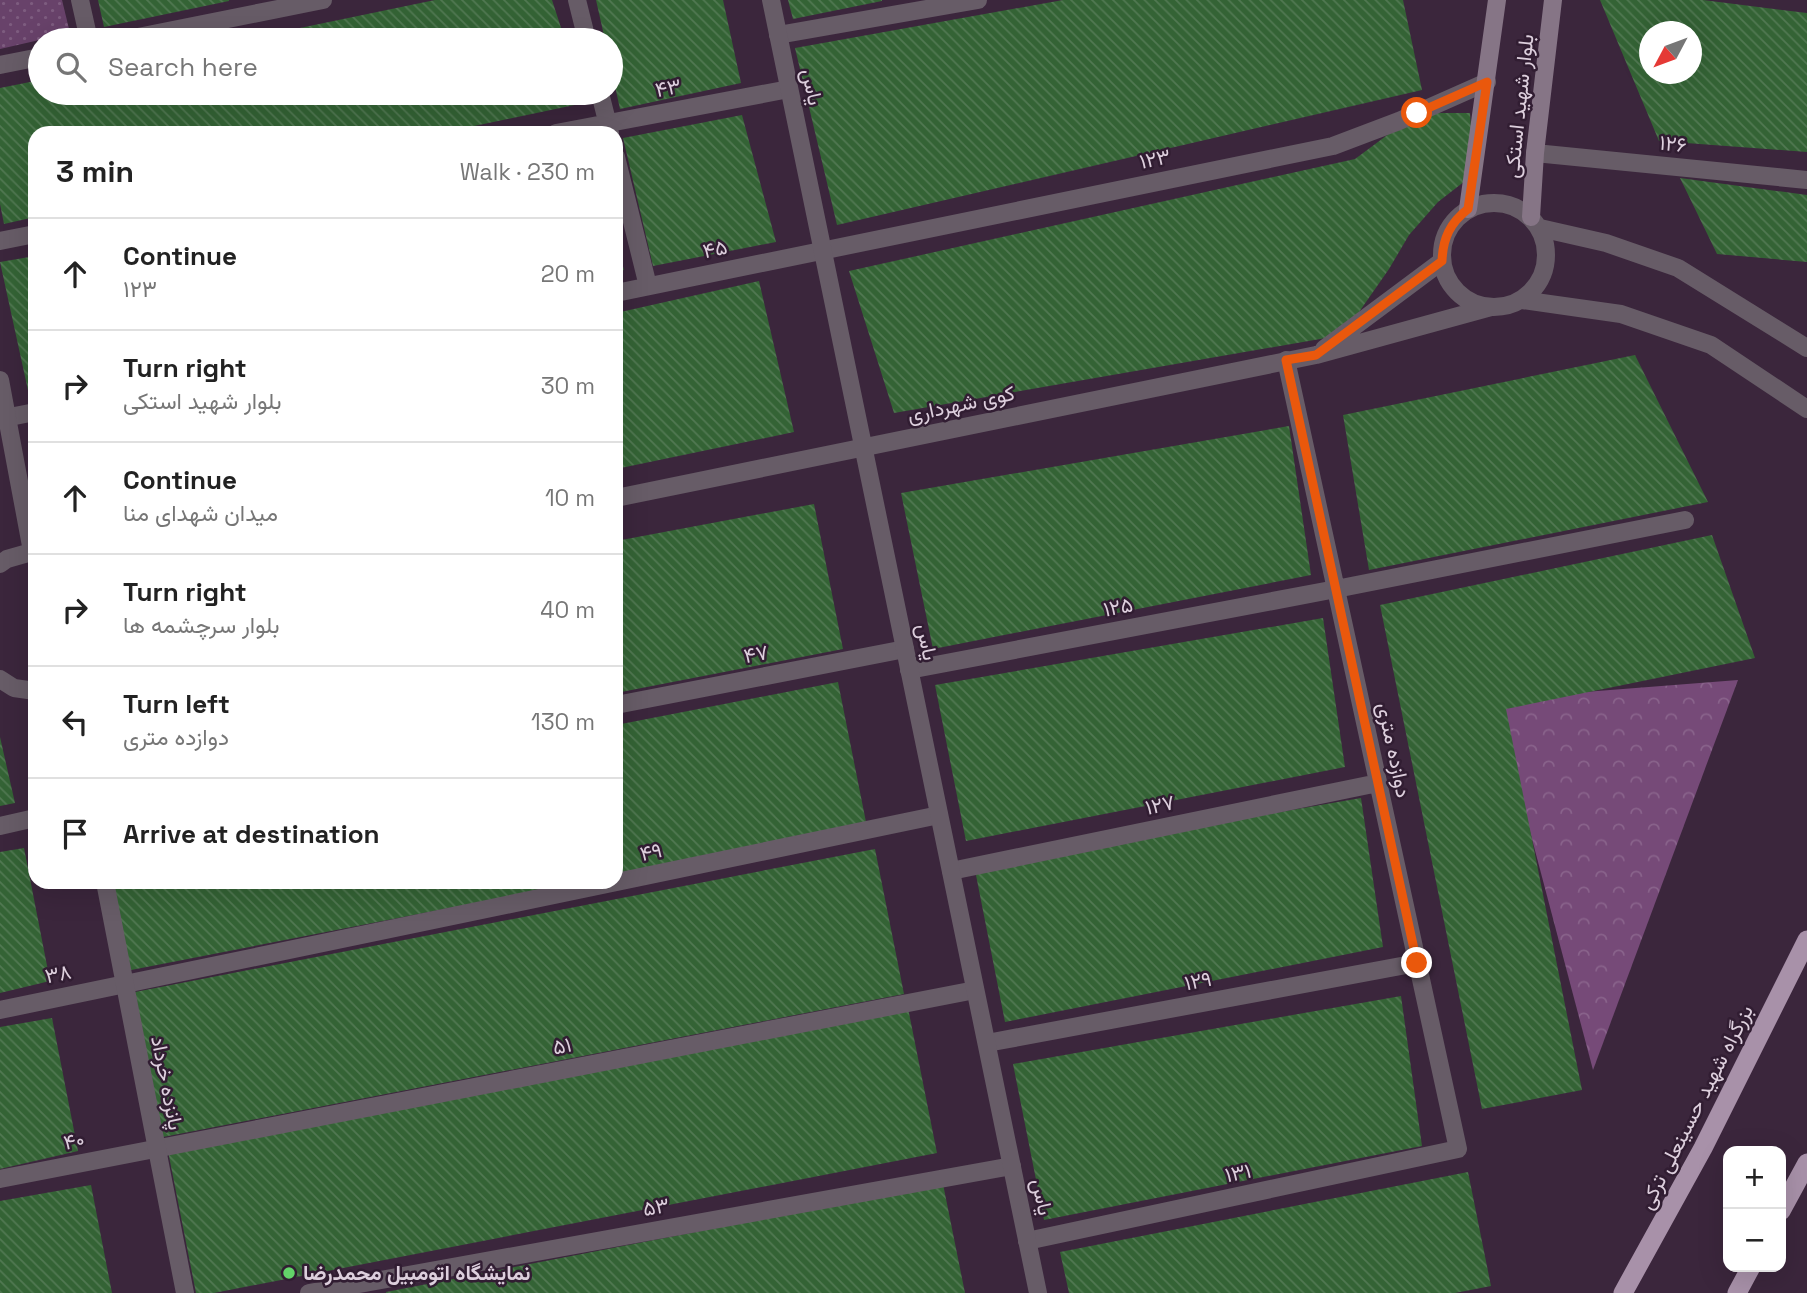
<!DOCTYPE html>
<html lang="en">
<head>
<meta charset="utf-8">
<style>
  body { margin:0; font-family:"Space Grotesk",Vazirmatn,sans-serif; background:#f2f2f2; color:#222 }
  .controls { position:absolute; right:21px; bottom:21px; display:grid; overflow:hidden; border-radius:14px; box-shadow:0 7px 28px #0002 }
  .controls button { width:63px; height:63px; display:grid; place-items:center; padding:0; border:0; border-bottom:2px solid #e0e0e0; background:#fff; color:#222; font:35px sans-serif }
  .compass { position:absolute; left:1639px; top:21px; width:63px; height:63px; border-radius:50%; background:#fff; box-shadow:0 7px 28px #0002; rotate:229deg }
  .stop { position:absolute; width:21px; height:21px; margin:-16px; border:5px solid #ea580c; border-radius:50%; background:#fff }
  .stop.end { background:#ea580c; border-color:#fff; box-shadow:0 2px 7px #0008 }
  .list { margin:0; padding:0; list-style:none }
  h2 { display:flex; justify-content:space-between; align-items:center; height:91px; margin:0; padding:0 28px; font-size:30px }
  h2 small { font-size:23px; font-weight:400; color:#767676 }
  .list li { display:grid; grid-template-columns:46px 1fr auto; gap:21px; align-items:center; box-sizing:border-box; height:112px; padding:0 28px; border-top:2px solid #e0e0e0 }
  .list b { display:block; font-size:26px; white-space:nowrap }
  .list p { margin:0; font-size:23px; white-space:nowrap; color:#767676 }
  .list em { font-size:23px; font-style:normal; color:#767676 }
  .icon { flex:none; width:38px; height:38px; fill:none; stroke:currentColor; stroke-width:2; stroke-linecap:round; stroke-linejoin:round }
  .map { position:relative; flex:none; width:1807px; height:1293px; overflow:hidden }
  .search { position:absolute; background:#fff; box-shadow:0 7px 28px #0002; left:28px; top:28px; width:595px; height:77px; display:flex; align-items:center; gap:18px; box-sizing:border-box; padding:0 24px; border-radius:38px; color:#767676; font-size:26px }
  .panel { position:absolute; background:#fff; box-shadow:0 7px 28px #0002; left:28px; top:126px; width:595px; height:763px; border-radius:21px }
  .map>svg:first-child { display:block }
  .green { fill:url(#green-dots) }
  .forest { fill:url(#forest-crowns) }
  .building { fill:url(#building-back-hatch); fill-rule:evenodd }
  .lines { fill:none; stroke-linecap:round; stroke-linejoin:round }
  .minor { stroke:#675c67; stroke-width:18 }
  .tertiary { stroke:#675c67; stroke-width:18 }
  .secondary { stroke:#867586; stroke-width:18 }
  .trunk { stroke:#a891a9; stroke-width:19 }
  .route { stroke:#ea580c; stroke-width:9 }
  .poi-dot { fill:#63d469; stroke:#311d32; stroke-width:2.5 }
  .labels { text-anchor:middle; stroke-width:5; stroke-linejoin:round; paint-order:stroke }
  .street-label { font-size:21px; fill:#ddcfdd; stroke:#311d32 }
  .poi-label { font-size:21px; font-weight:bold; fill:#ddcfdd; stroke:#311d32; text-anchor:start }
</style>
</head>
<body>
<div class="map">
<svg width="1807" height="1293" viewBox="0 0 1807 1293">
  <defs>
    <pattern id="green-dots" width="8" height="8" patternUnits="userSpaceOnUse" patternTransform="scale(1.75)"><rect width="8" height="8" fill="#68426a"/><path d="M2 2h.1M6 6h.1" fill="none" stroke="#7d5c7f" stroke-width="1.8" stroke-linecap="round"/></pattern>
    <pattern id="forest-crowns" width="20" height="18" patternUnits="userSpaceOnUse" patternTransform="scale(1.75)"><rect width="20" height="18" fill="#764a78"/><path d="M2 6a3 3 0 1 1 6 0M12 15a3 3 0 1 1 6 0" fill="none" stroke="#89638b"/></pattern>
    <pattern id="building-back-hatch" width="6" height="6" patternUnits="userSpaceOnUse" patternTransform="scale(1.75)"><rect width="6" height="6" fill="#346335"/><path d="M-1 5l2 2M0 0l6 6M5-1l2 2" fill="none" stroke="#517852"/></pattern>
  </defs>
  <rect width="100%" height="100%" fill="#3b263c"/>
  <!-- green -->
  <path class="green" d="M0,0H62L70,33L0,49Z"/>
  <!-- forest -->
  <path class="forest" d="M1738,680L1593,1070L1495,699Z"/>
  <!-- building -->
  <path class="building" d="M98,0H229V1L104,27Z
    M435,0H552L565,40H242Z
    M596,0H723L741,83L620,109L611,68V40H605Z
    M788,0H882V1L793,19Z
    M1063,0H1403L1422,90L837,225L795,48Z
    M1600,0H1703L1807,13V152L1659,141ZM1650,32H1692V74H1650Z
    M40,80V93H581L584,103L441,133H35V217L4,224L0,204V88Z
    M1417,113H1470L1474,174L1438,202L1409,235L1389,269L1343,335L894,413L849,271L1355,159Z
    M742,115L776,242L653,266L623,138Z
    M1680,178L1807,195V262L1717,254Z
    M616,242L624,270L616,272Z
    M35,256V394L29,395L0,262Z
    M759,281L794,432L616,469V313Z
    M1635,355L1708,502L1369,570L1343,415Z
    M1289,426L1311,575L933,649L901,493Z
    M814,504L843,649L616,693V541Z
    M1712,535L1755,658L1506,709L1582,1090L1482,1109L1380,605Z
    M1323,618L1345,767L966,841L935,685Z
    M838,682L867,827L616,876V725Z
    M0,737L15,803L0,806Z
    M1361,798L1383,947L1005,1022L974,865Z
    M24,848L50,981L0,993V852Z
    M875,849L904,994L163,1137L135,992Z
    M109,882H578V883L126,971Z
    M1401,996L1422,1146L1044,1220L1013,1064Z
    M908,1008L937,1153L214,1293H196L168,1151Z
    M52,1018L78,1151L0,1169V1027Z
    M1468,1172L1491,1286L1455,1293H1069L1060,1252Z
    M943,1184L965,1293H386V1292Z
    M91,1185L112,1293H0V1201Z"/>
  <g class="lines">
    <!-- minor -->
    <path class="minor" d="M80,0L89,40
      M577,0L587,40
      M778,35L978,0
      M123,40L323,0
      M0,65L40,57
      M600,93L610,133
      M556,133L789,89
      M1535,153L1807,180
      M616,157L648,286
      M0,241L35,234
      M616,293L1333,146L1399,121L1487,82
      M0,419L35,412
      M909,670L1336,589L1685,520
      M616,705L905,649
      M0,826L35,818
      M951,871L1378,783
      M0,1010L939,815
      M987,1043L1417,963
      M0,1179L975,990
      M1027,1241L1458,1149L1286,360
      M309,1293L1012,1166"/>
    <!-- tertiary -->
    <path class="tertiary" d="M771,0L1038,1293
      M1442 255a52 52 0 1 1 104 0a52 52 0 1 1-104 0Z
      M1540,228L1606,243L1678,268L1807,348
      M1522,300L1621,314L1711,345L1807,409
      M1324,349L1442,261
      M0,380L32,551
      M616,498L1316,355L1491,307
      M0,564L7,559L35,551
      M0,679L14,688L35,691
      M105,882L185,1293"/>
    <!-- secondary -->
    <path class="secondary" d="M1468,209L1497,0
      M1531,217L1535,153L1553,0"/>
    <!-- trunk -->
    <path class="trunk" d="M1781,1211L1807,1163
      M1623,1293L1703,1148L1807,940
      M1737,1293L1751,1267"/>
  </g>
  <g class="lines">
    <!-- route -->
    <path class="route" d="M1417,113L1487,82L1468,209C1450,223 1443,238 1442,261L1316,355L1286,360L1417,963"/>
  </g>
  <!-- markers -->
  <circle class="poi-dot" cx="289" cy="1273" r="7"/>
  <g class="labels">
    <!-- street labels -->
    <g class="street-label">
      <text transform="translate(812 87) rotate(78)" y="7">یاس</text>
      <text transform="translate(668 88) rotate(-11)" y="7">۴۳</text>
      <text transform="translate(1519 106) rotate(-84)" y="7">بلوار شهید استکی</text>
      <text transform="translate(1673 144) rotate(6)" y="7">۱۲۶</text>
      <text transform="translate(1155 159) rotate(-12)" y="7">۱۲۳</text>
      <text transform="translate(715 249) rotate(-12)" y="7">۴۵</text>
      <text transform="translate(961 404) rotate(-12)" y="7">کوی شهرداری</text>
      <text transform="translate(1118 607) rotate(-11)" y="7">۱۲۵</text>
      <text transform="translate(927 642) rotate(79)" y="7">یاس</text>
      <text transform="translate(756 654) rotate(-11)" y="7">۴۷</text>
      <text transform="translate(1394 750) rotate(78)" y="7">دوازده متری</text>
      <text transform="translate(1160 805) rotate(-12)" y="7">۱۲۷</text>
      <text transform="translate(651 852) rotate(-12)" y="7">۴۹</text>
      <text transform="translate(58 974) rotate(-12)" y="7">۳۸</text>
      <text transform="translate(1198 981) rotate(-11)" y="7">۱۲۹</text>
      <text transform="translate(562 1046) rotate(-11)" y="7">۵۱</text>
      <text transform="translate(167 1083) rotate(79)" y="7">پانزده خرداد</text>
      <text transform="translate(1696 1107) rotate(-63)" y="7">بزرگراه شهید حسینعلی ترکی</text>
      <text transform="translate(74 1141) rotate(-12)" y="7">۴۰</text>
      <text transform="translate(1238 1173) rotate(-12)" y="7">۱۳۱</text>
      <text transform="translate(1042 1197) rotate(78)" y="7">یاس</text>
      <text transform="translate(656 1207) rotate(-10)" y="7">۵۳</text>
    </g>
    <!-- poi labels -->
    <g class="poi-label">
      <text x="303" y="1280">نمایشگاه اتومبیل محمدرضا</text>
    </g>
  </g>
</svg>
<div class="controls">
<button>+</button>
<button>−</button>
</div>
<svg class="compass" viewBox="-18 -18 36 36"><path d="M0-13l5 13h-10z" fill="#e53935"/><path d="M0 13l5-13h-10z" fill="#767676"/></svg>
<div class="stop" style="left:1417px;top:113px"></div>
<div class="stop end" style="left:1417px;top:963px"></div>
<div class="search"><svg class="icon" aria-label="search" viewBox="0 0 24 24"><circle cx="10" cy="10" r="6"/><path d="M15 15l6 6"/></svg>Search here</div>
<section class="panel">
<h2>3 min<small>Walk · 230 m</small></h2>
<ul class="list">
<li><svg class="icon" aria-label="ahead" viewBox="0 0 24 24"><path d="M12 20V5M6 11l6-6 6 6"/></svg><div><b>Continue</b><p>۱۲۳</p></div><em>20 m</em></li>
<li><svg class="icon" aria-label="right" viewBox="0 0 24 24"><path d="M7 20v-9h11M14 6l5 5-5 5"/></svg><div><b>Turn right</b><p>بلوار شهید استکی</p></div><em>30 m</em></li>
<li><svg class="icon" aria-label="ahead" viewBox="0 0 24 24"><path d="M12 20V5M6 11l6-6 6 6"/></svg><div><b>Continue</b><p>میدان شهدای منا</p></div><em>10 m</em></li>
<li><svg class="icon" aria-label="right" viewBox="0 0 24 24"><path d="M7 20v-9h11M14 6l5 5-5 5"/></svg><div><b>Turn right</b><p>بلوار سرچشمه ها</p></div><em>40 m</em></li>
<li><svg class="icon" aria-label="left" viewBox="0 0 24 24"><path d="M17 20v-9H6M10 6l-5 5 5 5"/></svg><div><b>Turn left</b><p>دوازده متری</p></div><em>130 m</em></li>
<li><svg class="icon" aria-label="arrive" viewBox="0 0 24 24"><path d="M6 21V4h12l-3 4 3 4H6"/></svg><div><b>Arrive at destination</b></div></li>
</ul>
</section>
</div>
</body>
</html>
